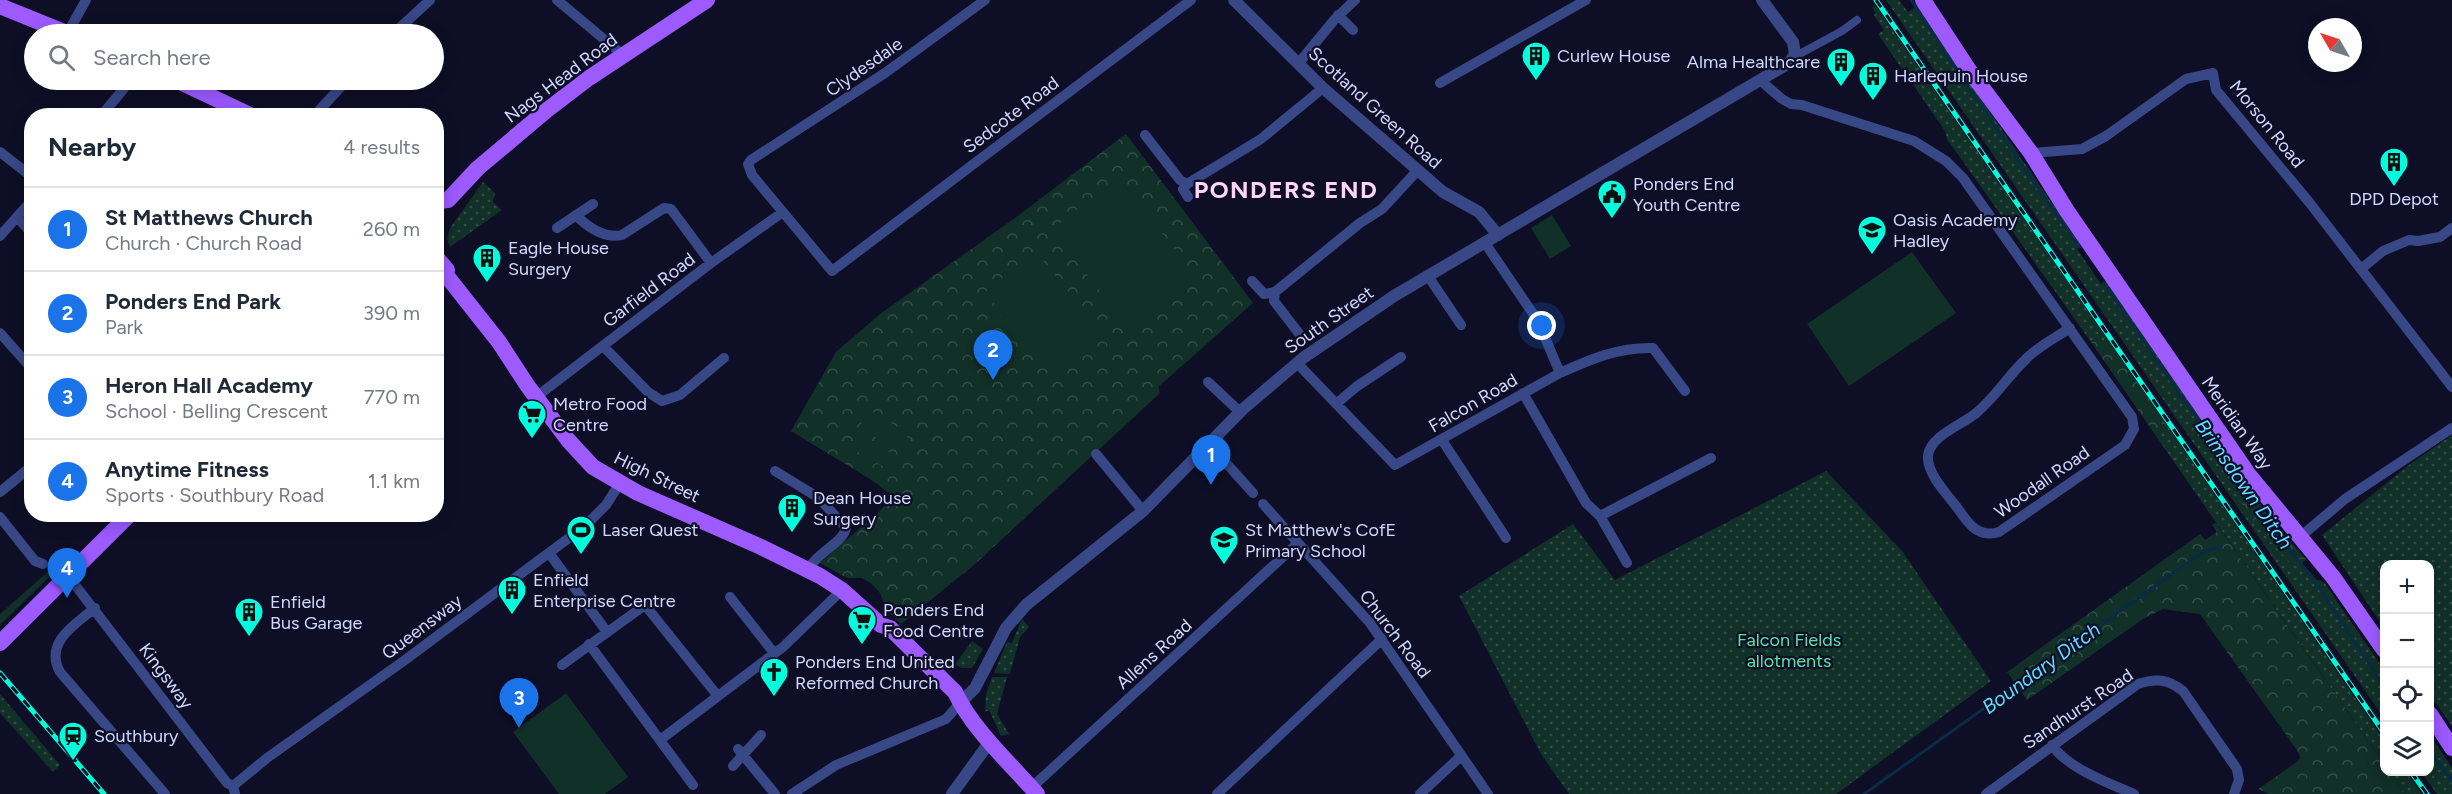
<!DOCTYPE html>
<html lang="en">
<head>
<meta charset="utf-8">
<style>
  body { margin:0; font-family:Figtree,sans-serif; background:#f6f6f7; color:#1f2937 }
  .controls { position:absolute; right:18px; bottom:18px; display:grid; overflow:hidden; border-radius:12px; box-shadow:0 3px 15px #0003 }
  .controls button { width:54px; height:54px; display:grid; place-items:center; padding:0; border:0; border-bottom:2px solid #e0e1e3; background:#fff; color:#1f2937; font:30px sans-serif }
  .compass { position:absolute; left:2308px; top:18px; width:54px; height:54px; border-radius:50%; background:#fff; box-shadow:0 3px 15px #0003; rotate:309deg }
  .you { position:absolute; left:1542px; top:326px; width:21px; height:21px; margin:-15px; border:4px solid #fff; border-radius:50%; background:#1a73e8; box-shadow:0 0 0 9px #1a73e833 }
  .badge { display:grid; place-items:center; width:39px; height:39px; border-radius:50%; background:#1a73e8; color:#fff; font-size:20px; font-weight:700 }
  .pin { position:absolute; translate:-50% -50px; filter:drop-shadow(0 2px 3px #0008) }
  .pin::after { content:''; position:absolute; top:32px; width:21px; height:18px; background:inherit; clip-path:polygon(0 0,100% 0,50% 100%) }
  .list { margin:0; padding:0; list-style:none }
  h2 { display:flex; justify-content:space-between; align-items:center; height:78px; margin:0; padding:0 24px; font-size:26px }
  h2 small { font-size:20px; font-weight:400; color:#747a83 }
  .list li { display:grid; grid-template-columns:39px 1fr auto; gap:18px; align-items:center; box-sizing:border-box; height:84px; padding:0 24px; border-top:2px solid #e0e1e3 }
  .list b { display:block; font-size:22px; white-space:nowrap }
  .list p { margin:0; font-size:20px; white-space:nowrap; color:#747a83 }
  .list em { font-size:20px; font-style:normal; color:#747a83 }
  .icon { flex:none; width:33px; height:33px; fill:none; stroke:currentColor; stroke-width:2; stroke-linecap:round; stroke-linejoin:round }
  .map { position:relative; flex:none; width:2452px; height:794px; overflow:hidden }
  .search { position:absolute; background:#fff; box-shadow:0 3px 15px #0003; left:24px; top:24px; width:420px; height:66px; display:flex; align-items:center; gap:15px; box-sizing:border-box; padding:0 21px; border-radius:33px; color:#747a83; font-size:22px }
  .panel { position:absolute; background:#fff; box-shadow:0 3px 15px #0003; left:24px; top:108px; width:420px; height:414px; border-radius:24px }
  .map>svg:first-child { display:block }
  .grass { fill:url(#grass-dots) }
  .forest { fill:url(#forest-crowns) }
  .pitch { fill:#113028 }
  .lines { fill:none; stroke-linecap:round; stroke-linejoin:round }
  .stream { stroke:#082c45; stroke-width:3 }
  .pedestrian { stroke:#384786; stroke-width:8 }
  .minor { stroke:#384786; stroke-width:10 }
  .tertiary { stroke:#384786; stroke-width:12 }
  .primary { stroke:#9c5aff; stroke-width:16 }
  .rail-casing { stroke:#00fedd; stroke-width:5 }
  .rail { stroke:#0e0f26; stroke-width:3; stroke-dasharray:9; stroke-linecap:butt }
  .labels { text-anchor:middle; stroke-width:4.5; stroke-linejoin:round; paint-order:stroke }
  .poi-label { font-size:18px; fill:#d3d8ff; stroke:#0e0f26; text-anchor:start }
  .street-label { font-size:18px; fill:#d3d8ff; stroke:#0e0f26 }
  .park-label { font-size:18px; fill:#5be3a2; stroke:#0e0f26 }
  .water-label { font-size:20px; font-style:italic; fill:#61daff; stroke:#0e0f26 }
  .district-label { font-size:24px; font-weight:bold; letter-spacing:1.5px; fill:#ffd5f9; stroke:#0e0f26 }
</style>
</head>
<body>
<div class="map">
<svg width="2452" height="794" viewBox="0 0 2452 794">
  <defs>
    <pattern id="grass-dots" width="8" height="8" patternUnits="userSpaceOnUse" patternTransform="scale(1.5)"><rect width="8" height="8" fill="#113028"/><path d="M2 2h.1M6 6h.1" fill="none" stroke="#334d48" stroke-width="1.8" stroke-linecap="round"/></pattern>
    <pattern id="forest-crowns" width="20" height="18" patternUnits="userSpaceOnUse" patternTransform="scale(1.5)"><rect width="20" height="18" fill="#113028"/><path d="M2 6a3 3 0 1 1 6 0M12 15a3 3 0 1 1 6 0" fill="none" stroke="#334d48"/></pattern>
  </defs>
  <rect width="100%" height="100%" fill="#0e0f26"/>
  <!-- grass -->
  <path class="grass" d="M1871,0L1876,6L2110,343L2100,340L2091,342L1947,139L1945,131L1878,34L1884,30L1874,15L1876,13L1872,8L1875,6Z
    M1886,0H1899L1908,12L1918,6L2081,246L2077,249L2101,284L2106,281L2240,475L2233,481L2300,566L2302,563L2317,580L2324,582L2384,670V718Z
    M483,182L495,193L493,202L502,210L450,247L447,239L450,228Z
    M2160,415L2384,740V764L2156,436L2161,430Z
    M2452,435V726L2430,695V564H2384V628L2322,535L2409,465Z
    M1826,471L1902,551L1991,681L1836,794H1569L1541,754L1459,596L1573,524L1615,580Z
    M1022,619L1029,627L1020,637L1010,674L994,673L1007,642L1012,643Z
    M972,641L983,649L972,668H961L957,665L948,674Z
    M992,677H1007L997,714L1009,734L1001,736L989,710L985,712L986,694Z
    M0,694L60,765L53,772L0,713Z
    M2430,735L2452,768V794H2437L2421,772H2430Z
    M2390,772H2406L2422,794H2405Z"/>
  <!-- forest -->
  <path class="forest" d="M1126,134L1253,303L1158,387L1160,393L975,564L901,624L887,611L880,593L872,584L862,578H847L820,563L880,511L888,501L889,493L870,479L791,431L836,352L880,314L1015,218Z
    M2100,340L2110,343L2160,415L2161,430L2156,436L2091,342Z
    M2240,475L2272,521L2306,559L2300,566L2291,564C2275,547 2234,504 2233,481Z
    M2216,523L2384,764V772H2390L2405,794H2269L2258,789L2297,762L2300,758L2299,753L2200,614L2163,609L2143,619L2027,700L2007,672L2200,534L2205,540L2217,532L2212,525Z
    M50,570L53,573L0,625V614Z"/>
  <!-- pitch -->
  <path class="pitch" d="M1119,178L1198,280L1130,330L1052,229Z
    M1552,215L1571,246L1550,259L1531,228Z
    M1035,251L1101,331L1051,372L985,292Z
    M1912,252L1956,313L1849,386L1807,324Z
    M870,410L909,434L898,451L859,427Z
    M861,436L890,453L882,466L853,449Z
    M566,693L628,777L605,794H559L513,732Z"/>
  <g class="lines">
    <!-- stream -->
    <path class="stream" d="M1911,0L1961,77L2079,247
      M2104,283L2263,515L2318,586L2384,686
      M2430,750L2452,782
      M1864,794L2203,552L2220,547"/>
    <!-- pedestrian -->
    <path class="pedestrian" d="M1794,57L1842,31L1857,20"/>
    <!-- minor -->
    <path class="minor" d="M557,0L623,55
      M985,0L885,73L751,160L748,164L752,175L832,271L1191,0
      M1338,15L1353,30
      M67,34L86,0
      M393,34L430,0
      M1298,64L1335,19L1355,0
      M1761,81L1782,99L1791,104L1802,105L1914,141L1946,161L1963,178L2132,417L2134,429L2125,445L1999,532C1979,538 1969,525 1959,510C1949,496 1926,474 1928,455C1931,436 1961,425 1975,414C1995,398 2007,377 2025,360C2037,347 2055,338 2070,328
      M1440,83L1586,0
      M101,116L131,80
      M314,116L347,80
      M1145,135L1180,180L1187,184
      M0,152L32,177
      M2031,153L2082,149L2106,136L2186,79L2213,73L2216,90L2309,202L2452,387
      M1188,197L1183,189L1187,184L1261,139L1323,88
      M576,215C587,227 605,239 622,235L664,208L671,209L711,263
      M17,217L32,234
      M557,228L593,204
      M0,236L32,200
      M2361,269L2383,251L2409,240L2418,241L2440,237L2452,228
      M1428,276L1461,325
      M1252,281L1264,294L1275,292L1360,223L1382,209L1418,170
      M1275,292L1274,301L1301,336
      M0,333L32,369
      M603,346L648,392L662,401L680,395L724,358
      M1297,363L1395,465L1560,373L1538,321L1485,243
      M1560,373C1591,359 1619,347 1653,348L1685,391
      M1208,382L1240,412
      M1523,393L1586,503L1600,516L1627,563
      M536,397L711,263L783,212
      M1336,404L1356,387L1401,357
      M1442,440L1506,538
      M1209,444L1253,493
      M1096,454L1143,511
      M775,471L819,498L846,528C843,543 817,552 808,570
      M0,492L32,466
      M1263,504L1370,623L1488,794
      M1600,516L1711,458
      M0,517L35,561L43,564
      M2300,537L2345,499L2452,428
      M549,553L607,632
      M69,577L227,783L233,786L235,794
      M730,597L774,653
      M95,608C74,625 44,643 60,672L165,794
      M589,644L693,785
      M562,665L645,605L717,695
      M660,740L783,647L842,590
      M2052,745C2067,768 2109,783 2134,794
      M738,749L775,794
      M733,766L761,735
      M233,786L267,758L405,660L585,526L606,505L620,483
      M1031,788L1298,543
      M792,794L836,765L946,719L960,703
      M1217,794L1382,639
      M1420,794L1461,756
      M1986,794L2138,684C2156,678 2168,679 2183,691L2237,769L2239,780L2234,794"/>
    <!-- tertiary -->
    <path class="tertiary" d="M1234,0L1323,88L1443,192L1479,212L1498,235
      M960,703L975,688L1006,628L1026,605L1143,511L1243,409L1303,358L1394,296L1789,63L1795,54L1793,42L1762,0
      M952,794L989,743"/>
    <!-- primary -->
    <path class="primary" d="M1923,0L1974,78
      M0,6L69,34
      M1969,70L2031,153L2067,211L2249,475L2333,577L2384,650
      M176,80L252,116
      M436,204L440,201L448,200L478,168L547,110L589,78L707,0
      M436,257L447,270L446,275L499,342L527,385L568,440L593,467L638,493L761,547L820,576L842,590L881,625L890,628L955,692C972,729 1010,763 1037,794
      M0,643L130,514
      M2430,714L2452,748"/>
    <!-- rail casing -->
    <g class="rail-casing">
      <path id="rail" d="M1876,0L2384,733
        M0,673L104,794
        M2411,772L2427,794"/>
    </g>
    <!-- rail -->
    <use href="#rail" class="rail"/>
  </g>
  <!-- icons -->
  <defs>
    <g id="building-pin" transform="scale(1.5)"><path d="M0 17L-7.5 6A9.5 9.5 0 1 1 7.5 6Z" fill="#00fedd" stroke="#0e0f26"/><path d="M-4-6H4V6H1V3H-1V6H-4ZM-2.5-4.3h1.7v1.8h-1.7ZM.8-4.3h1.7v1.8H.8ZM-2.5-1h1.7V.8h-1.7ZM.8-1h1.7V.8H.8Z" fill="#111"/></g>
    <g id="civic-pin" transform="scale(1.5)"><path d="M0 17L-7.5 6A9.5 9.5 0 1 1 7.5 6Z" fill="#00fedd" stroke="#0e0f26"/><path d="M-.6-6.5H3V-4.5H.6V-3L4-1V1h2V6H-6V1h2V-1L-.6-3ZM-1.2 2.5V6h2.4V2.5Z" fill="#111"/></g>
    <g id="school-pin" transform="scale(1.5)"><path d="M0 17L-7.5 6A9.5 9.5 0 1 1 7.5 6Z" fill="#00fedd" stroke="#0e0f26"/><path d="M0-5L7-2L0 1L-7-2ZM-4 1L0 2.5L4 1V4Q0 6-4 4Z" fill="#111"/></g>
    <g id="supermarket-pin" transform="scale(1.5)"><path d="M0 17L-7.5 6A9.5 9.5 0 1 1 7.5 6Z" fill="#00fedd" stroke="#0e0f26"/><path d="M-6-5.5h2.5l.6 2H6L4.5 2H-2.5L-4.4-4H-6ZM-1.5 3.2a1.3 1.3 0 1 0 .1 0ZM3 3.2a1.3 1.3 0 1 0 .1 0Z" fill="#111"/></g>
    <g id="stadium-pin" transform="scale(1.5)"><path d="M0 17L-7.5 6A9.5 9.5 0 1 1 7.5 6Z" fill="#00fedd" stroke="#0e0f26"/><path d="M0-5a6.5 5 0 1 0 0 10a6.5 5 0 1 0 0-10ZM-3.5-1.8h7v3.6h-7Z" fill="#111"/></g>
    <g id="church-pin" transform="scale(1.5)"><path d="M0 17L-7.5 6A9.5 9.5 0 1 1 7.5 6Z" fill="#00fedd" stroke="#0e0f26"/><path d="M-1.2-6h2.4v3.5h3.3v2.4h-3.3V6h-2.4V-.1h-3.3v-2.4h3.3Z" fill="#111"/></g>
    <g id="station-pin" transform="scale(1.5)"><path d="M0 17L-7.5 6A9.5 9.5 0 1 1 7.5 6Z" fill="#00fedd" stroke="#0e0f26"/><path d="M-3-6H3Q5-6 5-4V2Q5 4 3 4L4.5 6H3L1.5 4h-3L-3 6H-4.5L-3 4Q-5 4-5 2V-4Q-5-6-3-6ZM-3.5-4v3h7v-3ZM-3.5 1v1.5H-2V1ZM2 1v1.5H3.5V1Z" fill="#111"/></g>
  </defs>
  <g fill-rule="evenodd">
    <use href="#building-pin" x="1536" y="56"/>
    <use href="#building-pin" x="1841" y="62"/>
    <use href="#building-pin" x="1873" y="76"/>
    <use href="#building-pin" x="2394" y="162"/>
    <use href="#civic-pin" x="1612" y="194"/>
    <use href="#school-pin" x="1872" y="230"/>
    <use href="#building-pin" x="487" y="258"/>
    <use href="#supermarket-pin" x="532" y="414"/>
    <use href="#building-pin" x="792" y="508"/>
    <use href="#stadium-pin" x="581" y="530"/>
    <use href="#school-pin" x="1224" y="540"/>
    <use href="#building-pin" x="512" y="590"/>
    <use href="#building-pin" x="249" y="612"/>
    <use href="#supermarket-pin" x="862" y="620"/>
    <use href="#church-pin" x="774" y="672"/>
    <use href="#station-pin" x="73" y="736"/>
  </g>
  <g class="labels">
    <!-- poi labels -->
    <g class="poi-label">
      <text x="1557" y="62">Curlew House</text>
      <text x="1820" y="68" text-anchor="end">Alma Healthcare</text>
      <text x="1894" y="82">Harlequin House</text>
      <text x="1633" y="190">Ponders End<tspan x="1633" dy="21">Youth Centre</tspan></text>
      <text x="2394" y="205" text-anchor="middle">DPD Depot</text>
      <text x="1893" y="226">Oasis Academy<tspan x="1893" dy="21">Hadley</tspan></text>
      <text x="508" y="254">Eagle House<tspan x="508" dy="21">Surgery</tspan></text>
      <text x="553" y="410">Metro Food<tspan x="553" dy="21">Centre</tspan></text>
      <text x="813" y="504">Dean House<tspan x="813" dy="21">Surgery</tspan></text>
      <text x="602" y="536">Laser Quest</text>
      <text x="1245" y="536">St Matthew's CofE<tspan x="1245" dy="21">Primary School</tspan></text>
      <text x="533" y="586">Enfield<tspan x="533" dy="21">Enterprise Centre</tspan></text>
      <text x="270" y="608">Enfield<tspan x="270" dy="21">Bus Garage</tspan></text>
      <text x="883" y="616">Ponders End<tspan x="883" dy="21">Food Centre</tspan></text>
      <text x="795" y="668">Ponders End United<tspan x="795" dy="21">Reformed Church</tspan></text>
      <text x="94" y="742">Southbury</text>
    </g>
    <!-- street labels -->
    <g class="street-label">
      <text transform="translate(864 67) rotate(-35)" y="6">Clydesdale</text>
      <text transform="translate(561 78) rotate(-37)" y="6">Nags Head Road</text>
      <text transform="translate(1375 108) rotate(42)" y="6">Scotland Green Road</text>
      <text transform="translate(1011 115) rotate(-37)" y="6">Sedcote Road</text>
      <text transform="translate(2267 124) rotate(51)" y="6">Morson Road</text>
      <text transform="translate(649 290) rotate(-37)" y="6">Garfield Road</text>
      <text transform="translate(1329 320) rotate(-35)" y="6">South Street</text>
      <text transform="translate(1473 403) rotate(-30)" y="6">Falcon Road</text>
      <text transform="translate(2237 423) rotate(55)" y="6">Meridian Way</text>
      <text transform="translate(657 477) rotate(26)" y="6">High Street</text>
      <text transform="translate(2042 482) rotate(-35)" y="6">Woodall Road</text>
      <text transform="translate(422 627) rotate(-37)" y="6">Queensway</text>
      <text transform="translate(1395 634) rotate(53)" y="6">Church Road</text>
      <text transform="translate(1154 654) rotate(-42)" y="6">Allens Road</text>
      <text transform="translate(166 676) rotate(53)" y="6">Kingsway</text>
      <text transform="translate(2078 709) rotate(-34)" y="6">Sandhurst Road</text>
    </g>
    <!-- park labels -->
    <g class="park-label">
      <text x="1789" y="646">Falcon Fields<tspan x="1789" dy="21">allotments</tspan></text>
    </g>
    <!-- water labels -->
    <g class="water-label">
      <text transform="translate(2244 484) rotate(55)" y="7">Brimsdown Ditch</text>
      <text transform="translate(2041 668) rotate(-36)" y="7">Boundary Ditch</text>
    </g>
    <!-- district labels -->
    <g class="district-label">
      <text x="1286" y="198">PONDERS END</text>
    </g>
  </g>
</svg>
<div class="controls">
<button>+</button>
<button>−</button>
<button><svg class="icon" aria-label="locate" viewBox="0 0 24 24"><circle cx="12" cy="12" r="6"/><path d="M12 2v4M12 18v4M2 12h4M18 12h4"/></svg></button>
<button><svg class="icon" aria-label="layers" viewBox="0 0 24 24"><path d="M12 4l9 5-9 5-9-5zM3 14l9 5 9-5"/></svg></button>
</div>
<svg class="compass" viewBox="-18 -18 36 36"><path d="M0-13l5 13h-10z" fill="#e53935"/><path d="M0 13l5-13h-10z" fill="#747a83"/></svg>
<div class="you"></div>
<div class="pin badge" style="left:1211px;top:485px">1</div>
<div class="pin badge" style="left:993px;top:380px">2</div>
<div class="pin badge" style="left:519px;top:728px">3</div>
<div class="pin badge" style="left:67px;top:598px">4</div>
<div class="search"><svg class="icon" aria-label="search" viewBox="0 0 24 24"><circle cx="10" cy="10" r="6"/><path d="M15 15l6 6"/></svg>Search here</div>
<section class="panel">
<h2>Nearby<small>4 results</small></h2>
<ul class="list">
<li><span class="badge">1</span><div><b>St Matthews Church</b><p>Church · Church Road</p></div><em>260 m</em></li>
<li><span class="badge">2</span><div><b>Ponders End Park</b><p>Park</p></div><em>390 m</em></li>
<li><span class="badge">3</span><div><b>Heron Hall Academy</b><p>School · Belling Crescent</p></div><em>770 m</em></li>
<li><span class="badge">4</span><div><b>Anytime Fitness</b><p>Sports · Southbury Road</p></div><em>1.1 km</em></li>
</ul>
</section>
</div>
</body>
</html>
